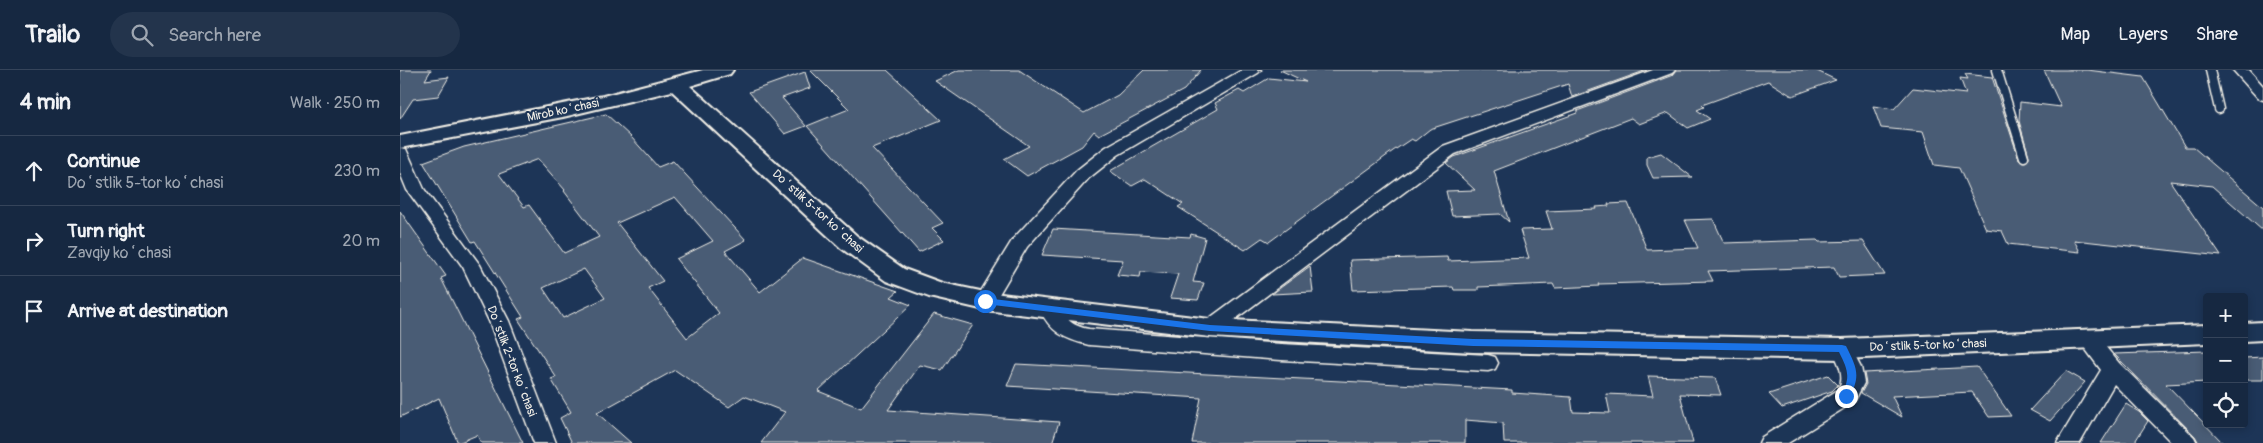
<!DOCTYPE html>
<html lang="en">
<head>
<meta charset="utf-8">
<style>
  body { margin:0; font-family:Pangolin,sans-serif; background:#23344c; color:#f1f3f6 }
  .controls { position:absolute; right:15px; bottom:15px; display:grid; overflow:hidden; border-radius:5px; box-shadow:0 2px 8px #0003 }
  .controls button { width:45px; height:45px; display:grid; place-items:center; padding:0; border:0; border-bottom:1px solid #35445a; background:#162841; color:#f1f3f6; font:25px sans-serif }
  .stop { position:absolute; width:15px; height:15px; margin:-11px; border:4px solid #1a73e8; border-radius:50%; background:#fff }
  .stop.end { background:#1a73e8; border-color:#fff; box-shadow:0 1px 5px #0008 }
  .list { margin:0; padding:0; list-style:none }
  h2 { display:flex; justify-content:space-between; align-items:center; height:65px; margin:0; padding:0 20px; font-size:21px }
  h2 small { font-size:16px; font-weight:400; color:#9ea6b1 }
  .list li { display:grid; grid-template-columns:32px 1fr auto; gap:15px; align-items:center; box-sizing:border-box; height:70px; padding:0 20px; border-top:1px solid #35445a }
  .list b { display:block; font-size:19px; white-space:nowrap }
  .list p { margin:0; font-size:16px; white-space:nowrap; color:#9ea6b1 }
  .list em { font-size:16px; font-style:normal; color:#9ea6b1 }
  .icon { flex:none; width:28px; height:28px; fill:none; stroke:currentColor; stroke-width:2; stroke-linecap:round; stroke-linejoin:round }
  .map { position:relative; flex:none; width:1863px; height:373px; overflow:hidden }
  header { display:flex; align-items:center; gap:30px; box-sizing:border-box; height:70px; padding:0 25px; background:#162841; border-bottom:1px solid #35445a }
  header strong { font-size:24px }
  nav { display:flex; gap:28px; margin-inline-start:auto; font-size:18px }
  .search { width:350px; height:45px; background:#23344c; display:flex; align-items:center; gap:12px; box-sizing:border-box; padding:0 18px; border-radius:28px; color:#9ea6b1; font-size:19px }
  main { display:flex }
  aside { flex:1; background:#162841 }
  .map>svg:first-child { display:block }
  .building { fill:#485b74; stroke:#f4f1e8; fill-rule:evenodd }
  .lines { fill:none; stroke-linecap:round; stroke-linejoin:round }
  .service-casing { stroke:#f4f1e8; stroke-width:11 }
  .minor-casing { stroke:#f4f1e8; stroke-width:3 }
  .tertiary-casing { stroke:#f4f1e8; stroke-width:4 }
  .service { stroke:#1d3557; stroke-width:8 }
  .minor { fill:#1d3557; fill-rule:evenodd }
  .tertiary { fill:#1d3557; fill-rule:evenodd }
  .route { fill:#1a73e8 }
  .labels { text-anchor:middle; stroke-width:4; stroke-linejoin:round; paint-order:stroke }
  .street-label { font-size:12px; fill:#f4f1e8; stroke:#1d3557 }
</style>
</head>
<body>
<header>
<strong>Trailo</strong>
<div class="search"><svg class="icon" aria-label="search" viewBox="0 0 24 24"><circle cx="10" cy="10" r="6"/><path d="M15 15l6 6"/></svg>Search here</div>
<nav><a>Map</a><a>Layers</a><a>Share</a></nav>
</header>
<main>
<aside>
<h2>4 min<small>Walk · 250 m</small></h2>
<ul class="list">
<li><svg class="icon" aria-label="ahead" viewBox="0 0 24 24"><path d="M12 20V5M6 11l6-6 6 6"/></svg><div><b>Continue</b><p>Doʻstlik 5-tor koʻchasi</p></div><em>230 m</em></li>
<li><svg class="icon" aria-label="right" viewBox="0 0 24 24"><path d="M7 20v-9h11M14 6l5 5-5 5"/></svg><div><b>Turn right</b><p>Zavqiy koʻchasi</p></div><em>20 m</em></li>
<li><svg class="icon" aria-label="arrive" viewBox="0 0 24 24"><path d="M6 21V4h12l-3 4 3 4H6"/></svg><div><b>Arrive at destination</b></div></li>
</ul>
</aside>
<div class="map">
<svg width="1863" height="373" viewBox="0 0 1863 373">
  <rect width="100%" height="100%" fill="#1d3557"/>
  <filter id="ink" filterUnits="userSpaceOnUse"><feTurbulence type="fractalNoise" baseFrequency=".02" numOctaves="2"/><feDisplacementMap in="SourceGraphic" scale="10" xChannelSelector="R" yChannelSelector="G"/><feConvolveMatrix kernelMatrix="1 2 1 2 8 2 1 2 1" color-interpolation-filters="sRGB"/></filter>
  <g filter="url(#ink)">
    <!-- building -->
    <path class="building" d="M0,0H31L25,10L49,7L38,26L13,29L0,49Z
      M410,0H487L541,50L472,78L543,153L532,158L544,170L519,182L407,56L449,39Z
      M559,0H619L684,43L718,25L744,0H801L784,20L699,65L694,61L682,76L627,106L604,89L629,76L535,11Z
      M880,0H1247L1172,27L1168,14L1030,59L1015,71L1011,69L993,81L869,172L862,168L845,180L778,137L783,134L745,109L732,116L710,101L818,39L815,33L839,20L844,23L869,8L906,12Z
      M1277,0H1415L1436,10L1392,26L1368,11L1302,35L1304,37L1297,40L1310,49L1288,58L1268,43L1239,54L1231,48L1094,101L1109,152L1100,144L1052,146L1046,121L1075,120L1046,93L1054,87L1177,43V41L1273,5Z
      M1644,0H1687L1743,7L1785,77H1793L1863,137V161L1812,116L1770,111L1821,186L1674,170L1680,182L1608,174L1602,161L1586,159L1559,98L1534,95L1523,62L1481,58L1473,36L1494,39L1513,18L1566,24L1560,8L1568,9L1565,4L1592,7L1619,89L1625,92L1628,90L1629,86L1619,51L1620,32L1661,37Z
      M405,2L410,18L382,28L406,56L385,64L349,22Z
      M206,44L231,67L258,97L273,91L346,170L325,181L360,222L403,188L498,221L491,227L511,235L418,321L461,338L534,244L573,255L542,300L520,295L488,340L659,352L652,373H361L385,342L344,326L329,337L275,300L197,343L231,373H172L160,348L171,342L151,309L156,307L118,249L123,247L75,171L72,172L23,92L64,77ZM138,89L165,120L164,121L199,167L164,183L129,135L124,137L99,104ZM275,127L313,171L276,189L319,243L287,268L248,218L263,211L217,153ZM184,199L205,228L163,248L143,218Z
      M1261,83L1292,107L1253,108L1247,95V87Z
      M1228,133L1247,180L1298,178L1285,150L1313,149L1324,173L1417,170L1419,172L1463,171L1485,205L1439,207L1434,197L1308,201L1313,211L1198,214L1199,216L1155,218L1153,214L1078,217V220H1054L1053,217L953,220L950,190L1047,187L1048,191L1129,188L1120,160L1152,159L1146,141L1197,139L1196,137L1209,136L1208,134Z
      M0,141L46,206L41,208L123,373H81L77,365L58,373L39,328L0,347Z
      M653,159L790,167L791,164L805,168L793,212L804,213L798,230L770,228L778,204L741,202L740,207L717,205L723,190L642,185Z
      M910,196L913,222L872,224L880,218Z
      M1807,281V312L1766,314L1823,373H1799L1795,366L1714,284Z
      M1863,287V310H1844V288Z
      M616,294L1112,320V323L1171,327L1173,342L1210,343L1206,324L1253,326L1248,306L1315,308L1321,325L1280,324L1293,373H1104L1103,353L1065,350V373H792L801,328L607,316Z
      M1577,297L1611,346L1589,347L1572,322L1492,326L1502,347L1461,323L1466,314L1464,303Z
      M1666,301L1685,312L1650,351L1630,340Z
      M1428,305L1438,315L1432,321L1382,338L1369,324Z
      M1726,334L1739,342L1748,351L1734,373H1701Z"/>
    <g class="lines">
      <!-- service casing -->
      <g class="service-casing">
        <path id="service" d="M1597,0L1624,87
          M1810,0L1819,39"/>
      </g>
      <!-- minor casing -->
      <g class="minor-casing">
        <path id="minor" d="M842,0H861L858,3L718,85L689,108L627,177L592,236L585,238L578,236L575,231L613,169L677,100L706,77Z
          M1253,0H1275L1272,3L1055,84L817,263L810,265L803,263L800,258L803,253L1043,76Z
          M1833,0H1849L1863,16V30L1858,28Z
          M0,78L6,79L24,119L80,195L109,251L156,373H134L89,251L63,197L7,120L0,103Z
          M649,231L656,233C665,248 671,256 689,259L881,274L1088,285L1095,287L1098,293L1095,299L1088,301L881,290L689,275C664,269 650,262 639,238L642,233Z
          M1688,261L1695,264L1719,293L1794,367L1797,373H1772L1714,314L1680,373H1657L1701,300L1678,269L1681,264Z
          M1442,271L1449,274L1461,297L1464,313L1454,332L1388,373H1359L1362,367L1438,320C1446,306 1438,292 1432,279L1435,274Z"/>
      </g>
      <!-- tertiary casing -->
      <g class="tertiary-casing">
        <path id="tertiary" d="M303,0H333L330,4L290,16L457,166L504,199L542,213L585,222L810,249L1073,262L1442,269L1807,255V273L1442,289L1073,282L810,267L585,240L529,227L486,211L441,178L272,21L163,47L0,78V66L203,26Z
          M1863,252V270L1844,271V253Z"/>
      </g>
      <!-- service -->
      <use href="#service" class="service"/>
      <!-- minor -->
      <use href="#minor" class="minor"/>
      <!-- tertiary -->
      <use href="#tertiary" class="tertiary"/>
    </g>
  </g>
  <!-- route -->
  <path class="route" d="M585,228L810,255L1073,269L1442,275L1446,276C1457,298 1461,306 1449,328H1442L1441,326C1451,307 1448,300 1439,282L1073,276L810,261L585,234L581,231Z"/>
  <g class="labels">
    <!-- street labels -->
    <g class="street-label">
      <text transform="translate(163 40) rotate(-12)" y="4">Mirob koʻchasi</text>
      <text transform="translate(418 141) rotate(42)" y="4">Doʻstlik 5-tor koʻchasi</text>
      <text transform="translate(1528 275) rotate(-2)" y="4">Doʻstlik 5-tor koʻchasi</text>
      <text transform="translate(112 291) rotate(69)" y="4">Doʻstlik 2-tor koʻchasi</text>
    </g>
  </g>
</svg>
<div class="controls">
<button>+</button>
<button>−</button>
<button><svg class="icon" aria-label="locate" viewBox="0 0 24 24"><circle cx="12" cy="12" r="6"/><path d="M12 2v4M12 18v4M2 12h4M18 12h4"/></svg></button>
</div>
<div class="stop" style="left:585px;top:231px"></div>
<div class="stop end" style="left:1446px;top:326px"></div>
</div>
</main>
</body>
</html>
